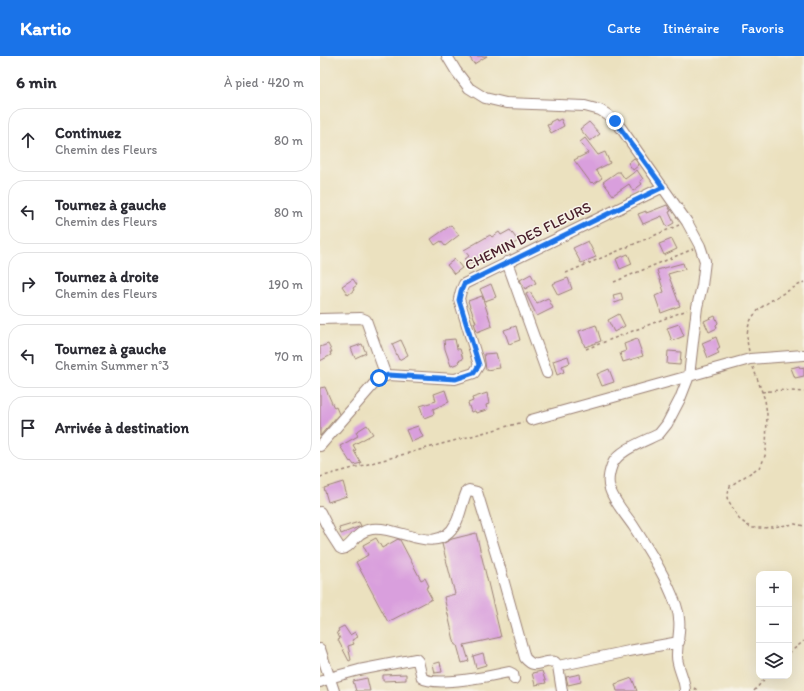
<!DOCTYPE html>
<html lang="fr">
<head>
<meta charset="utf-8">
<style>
  body { margin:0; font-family:Itim,sans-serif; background:#f7f7f7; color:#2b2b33 }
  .controls { position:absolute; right:12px; bottom:12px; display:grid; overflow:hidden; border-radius:8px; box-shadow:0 4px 16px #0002 }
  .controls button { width:36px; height:36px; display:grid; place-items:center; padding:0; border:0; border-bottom:1px solid #e1e1e2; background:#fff; color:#2b2b33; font:20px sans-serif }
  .stop { position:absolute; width:12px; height:12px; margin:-9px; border:3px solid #1a73e8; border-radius:50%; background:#fff }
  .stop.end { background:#1a73e8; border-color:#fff; box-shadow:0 1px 4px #0008 }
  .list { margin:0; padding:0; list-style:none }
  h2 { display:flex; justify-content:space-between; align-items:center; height:52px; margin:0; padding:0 16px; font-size:17px }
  h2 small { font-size:13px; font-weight:400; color:#7c7c81 }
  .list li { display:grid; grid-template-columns:26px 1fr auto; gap:12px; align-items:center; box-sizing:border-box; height:64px; margin:0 8px 8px; padding:0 8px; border:1px solid #e1e1e2; border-radius:16px }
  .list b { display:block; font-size:15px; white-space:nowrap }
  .list p { margin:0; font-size:13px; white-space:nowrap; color:#7c7c81 }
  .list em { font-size:13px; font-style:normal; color:#7c7c81 }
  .icon { flex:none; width:22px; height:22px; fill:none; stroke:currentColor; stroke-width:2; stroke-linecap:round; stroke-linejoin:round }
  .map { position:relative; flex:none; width:484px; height:635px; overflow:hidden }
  header { display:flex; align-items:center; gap:24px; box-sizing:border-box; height:56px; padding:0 20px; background:#1a73e8; color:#fff }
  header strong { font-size:19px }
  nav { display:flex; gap:22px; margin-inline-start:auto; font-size:14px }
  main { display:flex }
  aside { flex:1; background:#fff }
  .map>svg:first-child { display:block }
  .building { fill:#d99fdd }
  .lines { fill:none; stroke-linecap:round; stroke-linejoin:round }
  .minor-casing { stroke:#9a8075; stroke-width:12 }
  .path { stroke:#9a8075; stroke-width:1.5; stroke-dasharray:3 3; stroke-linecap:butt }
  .minor { stroke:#fff; stroke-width:10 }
  .route { stroke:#1a73e8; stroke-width:5 }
  .labels { text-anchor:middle; stroke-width:3; stroke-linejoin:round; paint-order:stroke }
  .street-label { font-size:15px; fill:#4a1f2b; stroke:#f7f3e8 }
</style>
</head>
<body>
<header>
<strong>Kartio</strong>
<nav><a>Carte</a><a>Itinéraire</a><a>Favoris</a></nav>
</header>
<main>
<aside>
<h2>6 min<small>À pied · 420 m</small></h2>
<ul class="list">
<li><svg class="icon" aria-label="ahead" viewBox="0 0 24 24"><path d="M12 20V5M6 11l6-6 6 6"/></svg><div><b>Continuez</b><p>Chemin des Fleurs</p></div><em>80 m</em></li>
<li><svg class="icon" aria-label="left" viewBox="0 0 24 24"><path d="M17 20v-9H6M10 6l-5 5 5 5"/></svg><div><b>Tournez à gauche</b><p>Chemin des Fleurs</p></div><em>80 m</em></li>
<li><svg class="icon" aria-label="right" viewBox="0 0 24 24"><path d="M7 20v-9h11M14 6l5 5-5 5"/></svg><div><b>Tournez à droite</b><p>Chemin des Fleurs</p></div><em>190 m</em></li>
<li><svg class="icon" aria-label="left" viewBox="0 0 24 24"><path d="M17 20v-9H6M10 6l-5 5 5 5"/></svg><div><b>Tournez à gauche</b><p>Chemin Summer n°3</p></div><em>70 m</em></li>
<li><svg class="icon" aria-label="arrive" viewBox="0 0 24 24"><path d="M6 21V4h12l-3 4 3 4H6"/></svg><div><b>Arrivée à destination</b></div></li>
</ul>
</aside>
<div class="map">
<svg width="484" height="635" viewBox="0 0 484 635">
  <rect width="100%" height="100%" fill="#f7f3e8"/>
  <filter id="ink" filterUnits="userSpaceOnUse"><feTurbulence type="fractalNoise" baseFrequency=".025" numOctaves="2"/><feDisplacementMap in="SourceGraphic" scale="8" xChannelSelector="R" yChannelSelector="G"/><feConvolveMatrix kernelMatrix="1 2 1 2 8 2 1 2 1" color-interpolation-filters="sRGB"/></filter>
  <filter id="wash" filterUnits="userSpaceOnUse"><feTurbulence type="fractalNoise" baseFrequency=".012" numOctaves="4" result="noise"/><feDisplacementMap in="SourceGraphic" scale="16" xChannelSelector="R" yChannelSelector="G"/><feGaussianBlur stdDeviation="0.9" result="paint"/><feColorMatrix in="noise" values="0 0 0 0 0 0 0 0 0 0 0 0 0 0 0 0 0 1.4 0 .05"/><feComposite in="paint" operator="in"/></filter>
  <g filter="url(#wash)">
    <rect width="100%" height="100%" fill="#ebe1bf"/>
    <g id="blocks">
      <!-- building -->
      <path class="building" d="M149,0H167L154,8Z
        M236,63L237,65L241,63L244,70L231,77L227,69L231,68L230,66Z
        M269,66L280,78L270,85L260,73Z
        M265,82L278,99L285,96L290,107L276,114L282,122L274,128L272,126L271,127L254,104L268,97L260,86Z
        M314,102L319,109L313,114L308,107Z
        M317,114L323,123L320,125L322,128L313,135L309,128L293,139L283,126L297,116H300L305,123Z
        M347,149L351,155L349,156L354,167L347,171L342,160L323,168L318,158L326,155V157L329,156Z
        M131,169L139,179L125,190L121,185L115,189L111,183Z
        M190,174L198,185L189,191L188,190L179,197L178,194L174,197L171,193L153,207L152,205L148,209L145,203L149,200L144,194L170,179L172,181L179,176L181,179Z
        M352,183L357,193L344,199L339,188Z
        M268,185L276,201L261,207L253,192Z
        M308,198L312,208L300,213L296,203Z
        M135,203L142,212L134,218L127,209Z
        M363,207L365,213L348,218L360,250L341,257L335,240L344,236L337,214Z
        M211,218L216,227L205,233L200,224Z
        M248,222L252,233L238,239L232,228Z
        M33,223L37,229L33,232L34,234L28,239L22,230Z
        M171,228L176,241L165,245L160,233Z
        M210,236L217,247L228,242L233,252L217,260L206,238Z
        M301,237L303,244L295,247L293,239Z
        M162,240L172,270L157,276L154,267H156L148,245Z
        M299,258L305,270L294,276L288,264Z
        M395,260L398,267L396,269L397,272L389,276L384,265Z
        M359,268L364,280L352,285L347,272Z
        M276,269L281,285L265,291L259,275Z
        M196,270L200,284L189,288L184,274Z
        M396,281L400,292L397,294L399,297L388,302L382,287Z
        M135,283L137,293H140L143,303L138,305L139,307L131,310L125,293L124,284Z
        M317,283L323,300L303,306L300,297L306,295L304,288Z
        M81,284L88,299L79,304L72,288Z
        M8,288L12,296H10L11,299L0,305V291Z
        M42,288L46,297L35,302L31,292Z
        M348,295L361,296L360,309L347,308Z
        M176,297L180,312L166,314L164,298Z
        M248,300L250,307L242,310L244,316L237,319L233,305Z
        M479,310L480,312L484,311V320L475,322L471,312Z
        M289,313L294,326L282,330L277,318Z
        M5,331L14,352L16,351L19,358L0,380V332Z
        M125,334L129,346L113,353L114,358L104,362L100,350L116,345L114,338Z
        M167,337L169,348L166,349L167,354L156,357L155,355L151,356L148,347L153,345L152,342Z
        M47,369L53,378L33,389L36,394L34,395L41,407L34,409L31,405L30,406L20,390L38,380L36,376Z
        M98,370L103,381L91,386L86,374Z
        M23,426L27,440L8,446L4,432Z
        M39,466L41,470L21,478L19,472Z
        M156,477L181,581L144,589L149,605L142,607L137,589H135L124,541L135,538L122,488L132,483Z
        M56,482L62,492L78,483L80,484L101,524L105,522L109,530L106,532L112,543L68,566L36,506L48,499L43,489Z
        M24,570L30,579L35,576L38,581L32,584L34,588L28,590L31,604L29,605L18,584L20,583L17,576L19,575L18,573Z
        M163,597L166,609L156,612L153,600Z
        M120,606L122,616L115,617L113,608Z
        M222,615L226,627L215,629L212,617Z
        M86,618V624L63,625V619Z
        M260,618L261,626L248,629L246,621Z
        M47,622L50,635H36L33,625Z
        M312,622L317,635H297L295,628Z"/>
    </g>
  </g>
  <g filter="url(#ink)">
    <use href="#blocks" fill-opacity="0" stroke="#9a8075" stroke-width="1"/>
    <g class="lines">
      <!-- minor casing -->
      <g class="minor-casing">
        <path id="minor" d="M127,0L136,15L149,32L165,42L186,47L265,50L280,54L288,59L301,72L367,166L380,190L385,205L382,230L377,251L369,320L360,343L347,368L339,378C325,385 298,394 292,409C289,417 287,425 290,433C294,446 306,459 314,471C330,496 346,521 356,549C363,568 357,581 357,600C357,612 365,622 365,635
          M187,206L227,317
          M0,263L41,262L46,264L66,320
          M211,364L430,303L484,299
          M0,390L59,322L68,319L135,323L154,317L159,309L139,243L141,235L144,228L343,131
          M0,456L11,478L20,492L22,493C32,492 35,475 52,473C79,469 118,503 136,467C141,457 142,446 147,435L149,434L157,436L178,505L205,602C216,615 222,603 235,606L238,610L242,635
          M0,593L14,635
          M238,610L309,595L359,586
          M0,626L9,622L39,614L96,603L98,605L102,622C115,631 172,620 189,616L193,618L194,623"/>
      </g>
      <!-- path -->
      <path class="path" d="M246,217L359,169
        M294,226L373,193
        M266,293L367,254
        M429,295C426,284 426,269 434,259C445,245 469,235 484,226
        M433,311L445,344L447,358L446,397L441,410L410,430L407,442L419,463L431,472H444L475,468L484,470
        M442,336L458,334L484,336
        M0,421L203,366
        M469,597L484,585
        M374,632L379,635
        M434,635L447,620"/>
      <!-- minor -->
      <use href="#minor" class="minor"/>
    </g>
  </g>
  <g class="lines" filter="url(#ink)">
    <!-- route -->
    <path class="route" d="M59,322L68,319L136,323L154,317L159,309L139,244L141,235L144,228L343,131L295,65"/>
  </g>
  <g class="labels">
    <!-- street labels -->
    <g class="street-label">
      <text transform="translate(208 180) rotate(-26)" y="5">CHEMIN DES FLEURS</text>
    </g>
  </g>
</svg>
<div class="controls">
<button>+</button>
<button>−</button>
<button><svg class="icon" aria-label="layers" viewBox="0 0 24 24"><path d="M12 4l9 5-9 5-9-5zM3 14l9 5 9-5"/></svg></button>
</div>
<div class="stop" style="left:59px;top:322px"></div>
<div class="stop end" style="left:295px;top:65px"></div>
</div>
</main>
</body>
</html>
